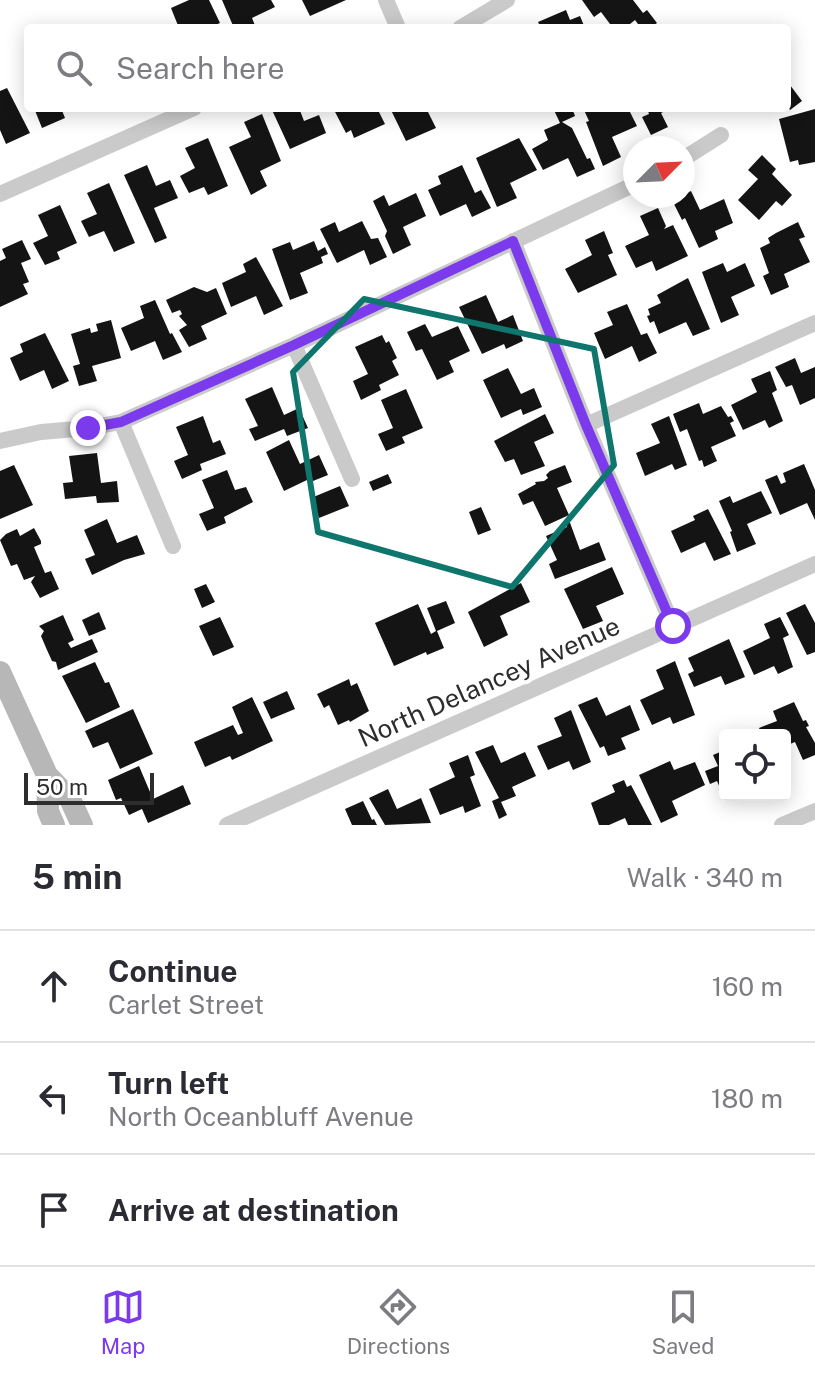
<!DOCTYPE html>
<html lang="en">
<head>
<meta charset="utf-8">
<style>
  body { margin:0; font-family:"Public Sans",sans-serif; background:#f7f7f7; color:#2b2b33 }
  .controls { position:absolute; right:24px; bottom:24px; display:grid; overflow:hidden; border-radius:8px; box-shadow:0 4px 20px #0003 }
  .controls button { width:72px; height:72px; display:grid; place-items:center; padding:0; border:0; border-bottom:2px solid #e1e1e2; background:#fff; color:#2b2b33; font:40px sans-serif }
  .compass { position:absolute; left:623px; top:136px; width:72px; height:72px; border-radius:50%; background:#fff; box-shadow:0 4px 20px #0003; rotate:66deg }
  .scale { position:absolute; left:24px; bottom:20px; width:130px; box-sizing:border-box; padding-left:8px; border:4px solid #2d2d2d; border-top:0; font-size:22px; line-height:28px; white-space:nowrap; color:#2d2d2d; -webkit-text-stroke:6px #fff; paint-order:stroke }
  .stop { position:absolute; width:24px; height:24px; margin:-18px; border:6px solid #7c3aed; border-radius:50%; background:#fff }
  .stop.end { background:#7c3aed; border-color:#fff; box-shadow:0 2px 8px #0008 }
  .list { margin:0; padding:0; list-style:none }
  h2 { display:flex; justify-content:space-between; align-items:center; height:104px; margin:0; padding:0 32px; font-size:34px }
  h2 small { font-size:26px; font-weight:400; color:#7c7c81 }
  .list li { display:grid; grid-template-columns:52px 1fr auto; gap:24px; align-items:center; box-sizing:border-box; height:112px; padding:0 32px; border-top:2px solid #e1e1e2 }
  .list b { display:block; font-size:30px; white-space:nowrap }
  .list p { margin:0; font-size:26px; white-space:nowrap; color:#7c7c81 }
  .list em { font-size:26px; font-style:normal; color:#7c7c81 }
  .icon { flex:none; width:44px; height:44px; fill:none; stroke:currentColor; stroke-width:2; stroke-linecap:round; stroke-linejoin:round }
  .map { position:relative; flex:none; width:815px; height:825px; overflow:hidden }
  .search { position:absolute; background:#fff; box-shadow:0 4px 20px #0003; left:24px; right:24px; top:24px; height:88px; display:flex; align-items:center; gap:20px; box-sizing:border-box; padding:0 28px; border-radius:8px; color:#7c7c81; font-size:30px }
  .sheet { height:440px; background:#fff }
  nav { display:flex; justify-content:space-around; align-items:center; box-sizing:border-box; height:112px; border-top:2px solid #e1e1e2; background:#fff; font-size:22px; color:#7c7c81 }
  nav a { display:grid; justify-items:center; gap:4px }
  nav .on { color:#7c3aed }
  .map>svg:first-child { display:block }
  .building { fill:#141414 }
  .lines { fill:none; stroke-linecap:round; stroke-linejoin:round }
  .street { stroke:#cacaca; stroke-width:16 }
  .secondary { stroke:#b7b7b7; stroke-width:22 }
  .route { stroke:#7c3aed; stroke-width:10 }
  .marked { fill:none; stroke:#0f766e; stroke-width:6; stroke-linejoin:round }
  .labels { text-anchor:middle; stroke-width:8; stroke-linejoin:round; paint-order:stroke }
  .street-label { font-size:26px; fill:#2d2d2d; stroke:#fff }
</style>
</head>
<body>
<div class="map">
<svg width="815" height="825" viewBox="0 0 815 825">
  <rect width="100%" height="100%" fill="#fff"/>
  <!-- building -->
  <path class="building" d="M189,0H209L220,23L208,28H179L171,8Z
    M222,0H271L275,7L252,18L256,28H234Z
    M302,0H346L310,16Z
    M582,0H633L643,13L647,10L657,23L650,28H641L635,20L625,28H613L601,12L594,17Z
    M566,10L570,20L580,16L585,28H541L538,22Z
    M787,81L802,101L790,110L787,105Z
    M7,88L30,133L6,144L0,130V91Z
    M34,108H61L65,118L42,128Z
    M276,108H299L304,121L319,115L326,133L290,149L272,110Z
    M333,108H377L385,124L354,138L351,130L346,133Z
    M390,108H436L428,112L436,128L406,141Z
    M553,108H572L575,116L562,122L572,128L587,159L590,158L595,169L577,177L568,158L543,170L532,149L548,140L544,130L560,123Z
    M589,108H628L637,126L612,137L621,157L603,166L586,122L589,121L584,110Z
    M647,108H672L661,113L668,127L651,135L642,117L649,114Z
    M815,109V162L799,165L798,160L790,162L779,119Z
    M262,114L281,161L260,171L267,186L251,195L229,147L251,137L244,122Z
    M208,138L228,186L208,195L204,187L189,193L180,176L195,168L185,148Z
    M519,138L537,170L510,183L517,198L497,207L476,158Z
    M762,155L776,169L772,174L792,195L782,206L776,201L759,220L738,200L758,179L748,170Z
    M147,165L156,186L170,180L178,198L154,208L167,238L155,243L124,175Z
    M462,165L475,193L481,190L491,208L472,217L466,204L440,216L428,190L441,184L438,176Z
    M109,183L135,243L114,252L104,231L89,237L81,221L97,214L87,193Z
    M691,191L700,210L724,199L733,223L715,231L718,239L699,248L685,218L682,220L672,200Z
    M416,193L426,216L403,227L411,245L393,254L385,236L387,231L373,201L384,195L389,206Z
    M60,205L77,243L57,252L60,259L45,265L33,243L48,236L38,215Z
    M658,208L666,226L664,229L673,225L688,256L656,271L652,261L636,268L625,246L649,235L640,216Z
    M362,221L371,239L378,238L387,257L370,265L364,250L337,263L320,229L335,222L339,232Z
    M798,222L805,237L799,239L810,262L784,274L789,287L771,295L763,276L769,273L760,248L770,243L768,238L776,233Z
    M604,231L613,253L608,255L617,275L578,293L565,269L592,255L585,240Z
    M22,240L31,259L21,263L29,282L23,284L28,294L0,307V261L6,258L2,249Z
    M314,241L318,251L325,247L328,254L321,257L323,263L300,273L308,293L290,300L272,249L290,242L293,250Z
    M256,257L283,306L264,315L256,296L231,307L222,283L246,272L243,264Z
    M723,263L727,272L745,263L755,286L731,297L739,315L721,323L702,272Z
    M688,278L710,329L693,336L686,322L659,334L654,321L650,323L647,316L650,315L648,309L661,303L657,295Z
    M194,287L207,292L216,288L227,314L201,326L207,339L189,347L179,330L187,325L179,316L182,314L180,310L172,313L166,300Z
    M486,295L498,322L513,315L523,341L506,349L504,344L482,354L459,307Z
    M155,300L170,334L172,333L182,352L163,360L155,341L131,351L121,328L144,318L140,306Z
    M627,304L641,335L647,333L657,353L639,362L632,346L605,359L594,333L613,325L607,312Z
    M111,320L121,358L92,366L97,381L79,386L73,366L80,364L71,334L90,328L91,333L98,331L96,324Z
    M425,324L432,337L458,326L470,351L449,361L454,372L437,380L422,349L416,351L407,332Z
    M45,333L69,381L52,389L44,370L20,381L10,358L23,352L20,344Z
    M382,335L386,343L389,341L397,358L392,361L399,375L379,385L381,390L361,400L353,381L368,374L355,347Z
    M795,358L801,373L815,367V398L800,405L792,385L786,387L775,367Z
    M508,368L521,394L534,388L542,407L523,415L521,409L501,418L483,380Z
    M770,371L777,390L772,393L783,421L769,428L765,420L743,430L731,405L757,392L751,379Z
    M272,387L284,415L299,408L308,428L287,436L284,429L255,441L249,429L258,426L245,399Z
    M406,389L423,428L402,437L405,443L386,451L378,434L393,428L381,400Z
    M699,403L703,414L721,406L728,417L731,416L734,421L730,423L736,436L711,447L717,461L704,467L702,460L699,461L687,429L680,432L673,414Z
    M545,414L554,433L534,442L545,466L521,475L514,459L505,462L494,441Z
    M203,416L213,443L220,440L226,454L200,464L202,470L182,479L174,461L188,455L176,427Z
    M669,416L687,465L675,470L672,464L645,476L636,453L660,443L651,424Z
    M289,440L300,464L319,455L328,475L308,483L307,480L284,491L266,452Z
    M97,453L101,483L117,481L119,502L97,503L96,496L65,499L63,483L73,482L69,456Z
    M804,464L815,490V520L807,503L780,515L765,480L777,475L781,484L786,482L783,473Z
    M14,465L33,505L0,519V471Z
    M565,465L572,482L557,488L569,515L545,526L533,501L523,505L518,494L536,484L535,482L544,481L548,478L546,475L550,471Z
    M227,470L235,490L246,487L253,502L224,517L226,523L207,531L199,514L214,508L202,480Z
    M388,474L392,483L373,491L369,482Z
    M340,486L349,506L319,518L311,498Z
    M761,491L772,513L747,524L756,544L737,552L730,532L732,531L719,501L730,496L733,503Z
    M481,507L491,530L478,535L469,512Z
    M708,509L731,554L714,561L705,542L681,553L671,531L695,520L693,516Z
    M107,519L117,543L137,535L145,554L124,560L92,575L85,559L95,555L84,530Z
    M569,520L580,550L599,542L606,560L555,579L549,564L557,560L546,536L567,527L565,522Z
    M34,528L41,541V544L34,547L45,573L51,571L59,589L40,598L31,582L35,576L24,580L17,564L11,566L0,540L6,534L17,529L20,536Z
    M612,567L624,594L596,606L603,621L583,629L564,589Z
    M521,583L530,602L500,616L508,635L484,647L468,612Z
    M206,584L215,602L202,608L194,589Z
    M446,601L455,623L437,631L444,648L427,655L426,652L394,666L375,623L418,604L431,634L436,631L427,608Z
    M805,604L815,623V652L807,655L786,613Z
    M99,612L106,629L89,636L82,620Z
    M63,615L74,640L68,643L71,648L92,639L98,652L58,670L56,662L52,661L47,650L41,636L44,631L39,626Z
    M220,617L234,647L213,656L199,626Z
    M780,617L789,635L783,638L793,667L778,674L774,666L754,675L743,651L770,638L764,624Z
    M729,639L745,677L725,685L721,676L694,687L688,674L694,671L688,658Z
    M675,661L695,715L673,724L670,717L652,725L640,700L664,689L656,670Z
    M95,662L105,683L109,682L120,707L86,723L62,676Z
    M349,679L351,686L357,683L369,711L350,722L349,720L338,725L329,705L324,708L317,694Z
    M287,691L295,709L271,719L263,702Z
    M252,697L273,741L232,760L230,756L205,767L194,742L233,725L238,735L243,733L232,707Z
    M597,697L606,716L630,705L640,730L621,738L626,749L608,756L604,746L600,748L578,705Z
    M794,702L803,721L806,720L809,726L806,727L815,743V755L803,760L795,742L785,746V735H762L759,728L777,721L773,711Z
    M133,709L153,754L120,769L108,742L93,748L85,731Z
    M571,710L591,762L573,770L569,761L548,770L537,746L562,736L554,718Z
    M493,745L501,763L525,752L536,776L512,787L516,796L501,802L507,815L499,819L492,801L499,798L475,752Z
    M725,750V794L723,795L717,781L710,784L705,771L718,766L713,755Z
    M468,755L475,775L470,777L481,806L465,813L463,806L440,815L429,789L455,777L449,763Z
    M670,761L674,770L695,762L705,785L672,801L678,815L661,823L639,775Z
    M139,766L153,799L183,785L191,804L148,823L142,809L129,815L121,798L116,800L108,780Z
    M624,780L627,787L631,785L652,825H628L625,818L609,825H599L591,803L615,792L612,785Z
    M388,789L397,809L421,798L431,823L385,825L369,798Z
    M363,801L372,820L374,819L377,825H352L345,809Z"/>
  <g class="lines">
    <!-- street -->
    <path class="street" d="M386,0L398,28
      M460,28L507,0
      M683,159L721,135
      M0,194L194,108
      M513,241L586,425L673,626
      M294,345L352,479
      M121,422L173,546
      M586,425L815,323
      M0,441L41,432L88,428L121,422L294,345L635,184
      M227,825L815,564
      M782,825L815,811"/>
    <!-- secondary -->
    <path class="secondary" d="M0,672L47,775L70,799L82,825
      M47,775L48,811L54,825"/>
  </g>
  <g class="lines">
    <!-- route -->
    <path class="route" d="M88,428L121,422L294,345L513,241L586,425L673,626"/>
  </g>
  <!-- marked area -->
  <path class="marked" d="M364,299L594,349L614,465L512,587L318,532L293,372Z"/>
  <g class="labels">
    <!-- street labels -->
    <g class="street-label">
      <text transform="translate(489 682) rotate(-24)" y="9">North Delancey Avenue</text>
    </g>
  </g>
</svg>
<div class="controls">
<button><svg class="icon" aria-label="locate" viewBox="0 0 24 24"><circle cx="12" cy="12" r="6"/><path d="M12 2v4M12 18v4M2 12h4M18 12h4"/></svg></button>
</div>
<svg class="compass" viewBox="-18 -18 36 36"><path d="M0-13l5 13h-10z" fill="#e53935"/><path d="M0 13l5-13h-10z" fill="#7c7c81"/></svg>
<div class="scale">50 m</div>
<div class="stop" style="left:673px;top:626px"></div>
<div class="stop end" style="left:88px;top:428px"></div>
<div class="search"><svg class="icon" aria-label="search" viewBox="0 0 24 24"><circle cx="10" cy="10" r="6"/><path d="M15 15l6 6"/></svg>Search here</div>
</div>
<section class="sheet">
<h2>5 min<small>Walk · 340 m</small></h2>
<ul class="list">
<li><svg class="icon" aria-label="ahead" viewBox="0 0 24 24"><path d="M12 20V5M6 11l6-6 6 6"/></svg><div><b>Continue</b><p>Carlet Street</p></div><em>160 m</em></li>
<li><svg class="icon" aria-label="left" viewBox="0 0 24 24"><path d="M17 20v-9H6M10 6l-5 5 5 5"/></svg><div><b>Turn left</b><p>North Oceanbluff Avenue</p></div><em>180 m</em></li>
<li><svg class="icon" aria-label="arrive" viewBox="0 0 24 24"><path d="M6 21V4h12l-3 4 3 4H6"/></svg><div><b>Arrive at destination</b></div></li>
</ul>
</section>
<nav>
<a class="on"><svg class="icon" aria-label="map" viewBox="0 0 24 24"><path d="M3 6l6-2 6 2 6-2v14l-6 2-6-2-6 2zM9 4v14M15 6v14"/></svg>Map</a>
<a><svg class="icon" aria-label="directions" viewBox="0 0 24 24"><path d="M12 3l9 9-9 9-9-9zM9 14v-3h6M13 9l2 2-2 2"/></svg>Directions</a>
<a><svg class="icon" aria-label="saved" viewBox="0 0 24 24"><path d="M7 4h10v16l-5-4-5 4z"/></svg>Saved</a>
</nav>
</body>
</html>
